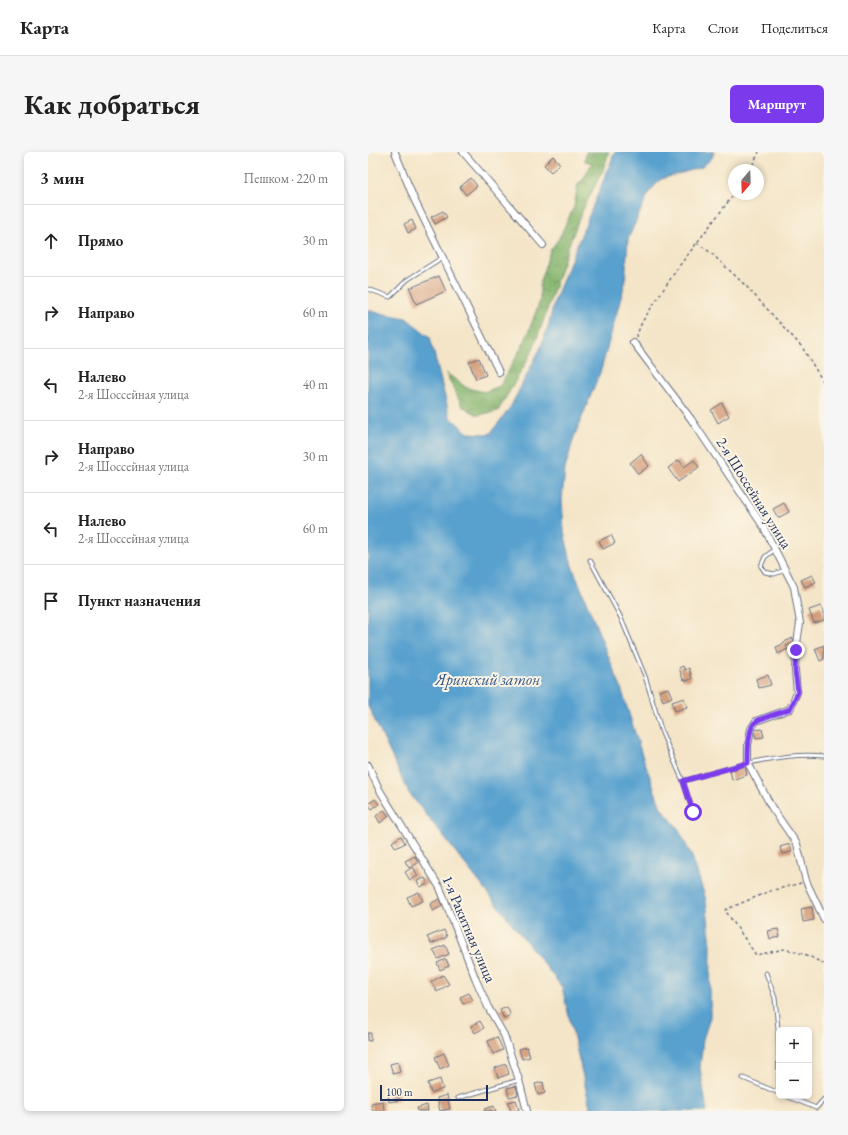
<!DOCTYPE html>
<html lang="ru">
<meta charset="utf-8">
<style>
:root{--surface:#fff;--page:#f6f6f6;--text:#222;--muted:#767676;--line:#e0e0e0;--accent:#7c3aed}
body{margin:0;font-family:"EB Garamond",serif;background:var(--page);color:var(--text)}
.controls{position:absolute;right:12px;bottom:12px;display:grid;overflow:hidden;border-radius:6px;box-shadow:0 2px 6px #0003}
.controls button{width:36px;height:36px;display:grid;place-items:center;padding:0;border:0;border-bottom:1px solid var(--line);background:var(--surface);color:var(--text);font:20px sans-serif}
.compass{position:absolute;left:360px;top:12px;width:36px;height:36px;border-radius:50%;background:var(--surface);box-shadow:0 2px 6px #0003;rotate:199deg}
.scale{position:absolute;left:12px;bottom:10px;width:108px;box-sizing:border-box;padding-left:4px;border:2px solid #1b2f5e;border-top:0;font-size:11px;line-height:14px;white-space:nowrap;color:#1b2f5e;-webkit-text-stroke:3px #fcf5e5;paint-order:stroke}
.stop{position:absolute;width:12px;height:12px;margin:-9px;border:3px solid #7c3aed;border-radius:50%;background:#fff}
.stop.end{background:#7c3aed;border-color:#fff;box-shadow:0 1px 4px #0008}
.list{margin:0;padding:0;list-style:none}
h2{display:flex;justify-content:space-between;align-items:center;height:52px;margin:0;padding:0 16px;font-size:17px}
h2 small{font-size:13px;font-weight:400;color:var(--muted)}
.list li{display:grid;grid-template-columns:26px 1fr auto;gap:12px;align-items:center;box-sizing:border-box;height:72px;padding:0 16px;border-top:1px solid var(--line)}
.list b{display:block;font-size:15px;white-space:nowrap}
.list p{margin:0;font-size:13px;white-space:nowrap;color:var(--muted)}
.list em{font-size:13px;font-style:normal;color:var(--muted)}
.icon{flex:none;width:22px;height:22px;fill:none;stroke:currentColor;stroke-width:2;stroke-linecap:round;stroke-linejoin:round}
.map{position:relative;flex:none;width:456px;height:959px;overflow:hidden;border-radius:6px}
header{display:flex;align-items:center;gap:24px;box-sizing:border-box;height:56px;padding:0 20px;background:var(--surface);border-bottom:1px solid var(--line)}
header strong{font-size:19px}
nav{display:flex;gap:22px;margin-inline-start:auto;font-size:14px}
.intro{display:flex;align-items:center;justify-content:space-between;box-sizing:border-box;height:96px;padding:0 24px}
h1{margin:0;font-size:28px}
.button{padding:10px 18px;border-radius:6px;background:var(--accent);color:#fff;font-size:14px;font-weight:700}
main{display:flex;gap:24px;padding:0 24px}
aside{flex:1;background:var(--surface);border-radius:6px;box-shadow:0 2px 6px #0003}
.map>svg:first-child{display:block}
.forest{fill:url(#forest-crowns);stroke:#507266}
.water{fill:#59a1cf;stroke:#3a6896}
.building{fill:#d49e7c}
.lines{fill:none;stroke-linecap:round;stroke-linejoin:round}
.service-casing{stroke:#676f83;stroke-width:5}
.minor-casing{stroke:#676f83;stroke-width:8}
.path{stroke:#676f83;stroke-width:1.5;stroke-dasharray:3 3;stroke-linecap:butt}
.service{stroke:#fff;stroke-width:3}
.minor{stroke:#fff;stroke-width:6}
.route{stroke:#7c3aed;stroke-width:5}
.labels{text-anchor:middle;stroke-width:4;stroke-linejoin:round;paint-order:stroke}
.street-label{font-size:15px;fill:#1b2f5e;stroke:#fcf5e5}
.water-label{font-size:16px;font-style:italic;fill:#315786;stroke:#fcf5e5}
</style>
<header>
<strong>Карта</strong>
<nav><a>Карта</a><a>Слои</a><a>Поделиться</a></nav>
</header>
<div class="intro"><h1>Как добраться</h1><a class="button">Маршрут</a></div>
<main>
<aside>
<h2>3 мин<small>Пешком · 220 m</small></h2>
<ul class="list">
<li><svg class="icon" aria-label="ahead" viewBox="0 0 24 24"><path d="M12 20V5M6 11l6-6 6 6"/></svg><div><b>Прямо</b></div><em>30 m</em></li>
<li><svg class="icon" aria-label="right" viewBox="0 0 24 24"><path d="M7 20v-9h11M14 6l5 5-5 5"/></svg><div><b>Направо</b></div><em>60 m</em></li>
<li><svg class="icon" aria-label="left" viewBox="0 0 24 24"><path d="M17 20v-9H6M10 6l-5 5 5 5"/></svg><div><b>Налево</b><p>2-я Шоссейная улица</p></div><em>40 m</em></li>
<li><svg class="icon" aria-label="right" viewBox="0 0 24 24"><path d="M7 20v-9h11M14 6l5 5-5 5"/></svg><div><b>Направо</b><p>2-я Шоссейная улица</p></div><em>30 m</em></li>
<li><svg class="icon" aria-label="left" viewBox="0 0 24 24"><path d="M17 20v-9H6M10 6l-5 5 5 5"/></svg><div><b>Налево</b><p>2-я Шоссейная улица</p></div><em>60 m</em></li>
<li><svg class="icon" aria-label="arrive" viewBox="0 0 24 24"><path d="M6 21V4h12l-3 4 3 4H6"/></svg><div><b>Пункт назначения</b></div></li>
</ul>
</aside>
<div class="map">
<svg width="456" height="959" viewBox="0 0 456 959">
<defs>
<pattern id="forest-crowns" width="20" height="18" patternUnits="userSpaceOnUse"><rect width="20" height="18" fill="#86b56e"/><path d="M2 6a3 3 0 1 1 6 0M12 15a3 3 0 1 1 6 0" fill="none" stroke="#6d945e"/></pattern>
</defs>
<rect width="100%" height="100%" fill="#fcf5e5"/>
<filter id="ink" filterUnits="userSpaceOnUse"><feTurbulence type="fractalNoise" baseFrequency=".025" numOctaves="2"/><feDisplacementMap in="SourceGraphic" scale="8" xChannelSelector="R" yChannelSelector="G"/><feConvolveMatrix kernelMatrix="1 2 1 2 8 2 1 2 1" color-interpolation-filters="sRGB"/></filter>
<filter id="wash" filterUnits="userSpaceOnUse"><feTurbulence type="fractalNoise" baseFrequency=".012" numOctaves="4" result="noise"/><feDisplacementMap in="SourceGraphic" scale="16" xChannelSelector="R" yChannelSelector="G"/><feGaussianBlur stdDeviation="0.9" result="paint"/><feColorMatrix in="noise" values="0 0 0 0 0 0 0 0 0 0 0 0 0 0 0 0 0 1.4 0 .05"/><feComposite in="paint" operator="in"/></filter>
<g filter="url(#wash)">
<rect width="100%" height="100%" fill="#f4e5c8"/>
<path class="forest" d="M218,0H241L235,18L215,57L200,95L175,170L163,202L130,259L110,263L94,254L78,221L99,236L116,240L132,234L157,189L172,149V129L182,99L191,86L206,55L210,32L215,28L224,11L217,9Z"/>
<path class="water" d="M247,0H346L344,6L334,15L293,27L281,40L260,87L257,131L233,218L206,285L197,317L194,347L196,380L204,414L253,536L273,600L293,656L310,676L325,707L338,748L343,794L342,866L335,887L332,916L339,959H223L194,835L41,641L0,554V157L6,160L38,166L62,185L82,265L100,281L122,282L143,254L172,197L181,171L187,147Z"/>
<g id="blocks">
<path class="building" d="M185,4L192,12L183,20L176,13Z
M103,26L109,34L98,43L92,35Z
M75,59L79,65L67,72L63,65Z
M44,68L48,77L40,81L36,72Z
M71,124L78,139L48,152L42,136Z
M111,206L118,223L108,227L101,210Z
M354,251L361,264L350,271L343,258Z
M273,302L281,314L270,322L262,311Z
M311,308L316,315L326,308L331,315L310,330L300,316Z
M416,351L421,360L410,366L405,357Z
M243,383L247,391L235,397L231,389Z
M444,423L448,430L437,435L433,428Z
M453,454L456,461V468L446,471L441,458Z
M425,486L426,491L418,494L420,497L410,502L408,495L413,493L416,490Z
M456,493V507L452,509L447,497Z
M315,514L317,518L321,516L324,527L318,529L317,527L315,528L311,516Z
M400,523L403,533L391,536L388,527Z
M300,536L304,545L295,549L291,539Z
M316,546L319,555L307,559L304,550Z
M394,577L396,585L388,586L386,578Z
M377,614L379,623L364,628L362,618Z
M7,647L11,652L4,657L0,652Z
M16,658L21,664L12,671L8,664Z
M33,684L37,691L28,696L24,690Z
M422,692L424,700L414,702L412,695Z
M47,704L50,711L41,716L37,709Z
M45,715L50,724L42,728L37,720Z
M57,726L60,732L52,735L49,729Z
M51,740L55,749L43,754L39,745Z
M71,747L74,754L65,759L62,752Z
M444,755L446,768L435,770L433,757Z
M410,777L412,785L402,787L400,779Z
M76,778L79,785L63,792L59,785Z
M77,793L81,802L70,807L65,798Z
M78,807L81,814L72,818L69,811Z
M75,823L81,832L69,840L63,830Z
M101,841L105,848L95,852L92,845Z
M139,855L143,864L136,867L132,858Z
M112,869L116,876L107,881L103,874Z
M0,881H3V889H0Z
M129,885L135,898L125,902L120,889Z
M159,895L162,905L154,907L151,897Z
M76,901L81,913L72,917L67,905Z
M30,910L32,920L25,922L22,912Z
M138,912L141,922L130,926L127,916Z
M72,927L75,937L63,941L60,931Z
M175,930L177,941L170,943L167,932Z
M148,934L150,943L141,945L139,936Z
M30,940L31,948L21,950L20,942Z
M79,943L82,957L72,959L69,946Z
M148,948L151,958L143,959L140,950Z
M15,949L16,959H4L3,951Z
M59,953L60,959H50L49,956Z
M126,954L128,959H117V957Z"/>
</g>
</g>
<g filter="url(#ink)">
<use href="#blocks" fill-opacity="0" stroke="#676f83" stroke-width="1"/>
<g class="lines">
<g class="service-casing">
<path id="service" d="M0,137L22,145L39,128L75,105
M407,397L397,405L393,414L397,420L406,422L417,418
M222,408L252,464L277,524L294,581L315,629L325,660
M315,629C358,617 412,599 456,604
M398,821L407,846L410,877L411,941
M375,926L411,941
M418,944L448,956L456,947
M90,946L151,928"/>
</g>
<g class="minor-casing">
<path id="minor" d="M27,0L46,47L131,220
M95,0L175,93
M265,190L323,267L395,374L426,435L432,471L428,498L427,519L429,540L422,557L388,569L383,577L380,593V611L404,656L429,692L438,729L456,767
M0,613L11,637L72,736L108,828L120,855L136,883L151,928L159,959"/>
</g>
<path class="path" d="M382,18L391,0
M329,91L342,100L378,134L434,195L456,231
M268,185L274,170L309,117L366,42
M433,731L402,739L357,758L388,803L417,797L439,803L456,812"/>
<use href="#service" class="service"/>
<use href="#minor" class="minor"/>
</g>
</g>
<g class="lines" filter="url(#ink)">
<path class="route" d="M325,660L315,629L380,611C380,601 379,575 389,569C397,564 412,561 422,557L430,540L427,519L428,498"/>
</g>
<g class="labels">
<g class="street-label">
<text transform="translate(386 341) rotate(58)" y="5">2-я Шоссейная улица</text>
<text transform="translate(101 777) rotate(67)" y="5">1-я Ракитная улица</text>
</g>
<g class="water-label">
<text x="120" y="533">Яринский затон</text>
</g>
</g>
</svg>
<div class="controls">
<button>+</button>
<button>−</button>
</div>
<svg class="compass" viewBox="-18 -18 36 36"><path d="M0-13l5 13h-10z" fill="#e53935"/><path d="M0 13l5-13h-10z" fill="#767676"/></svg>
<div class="scale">100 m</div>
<div class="stop" style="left:325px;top:660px"></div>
<div class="stop end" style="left:428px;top:498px"></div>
</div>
</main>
